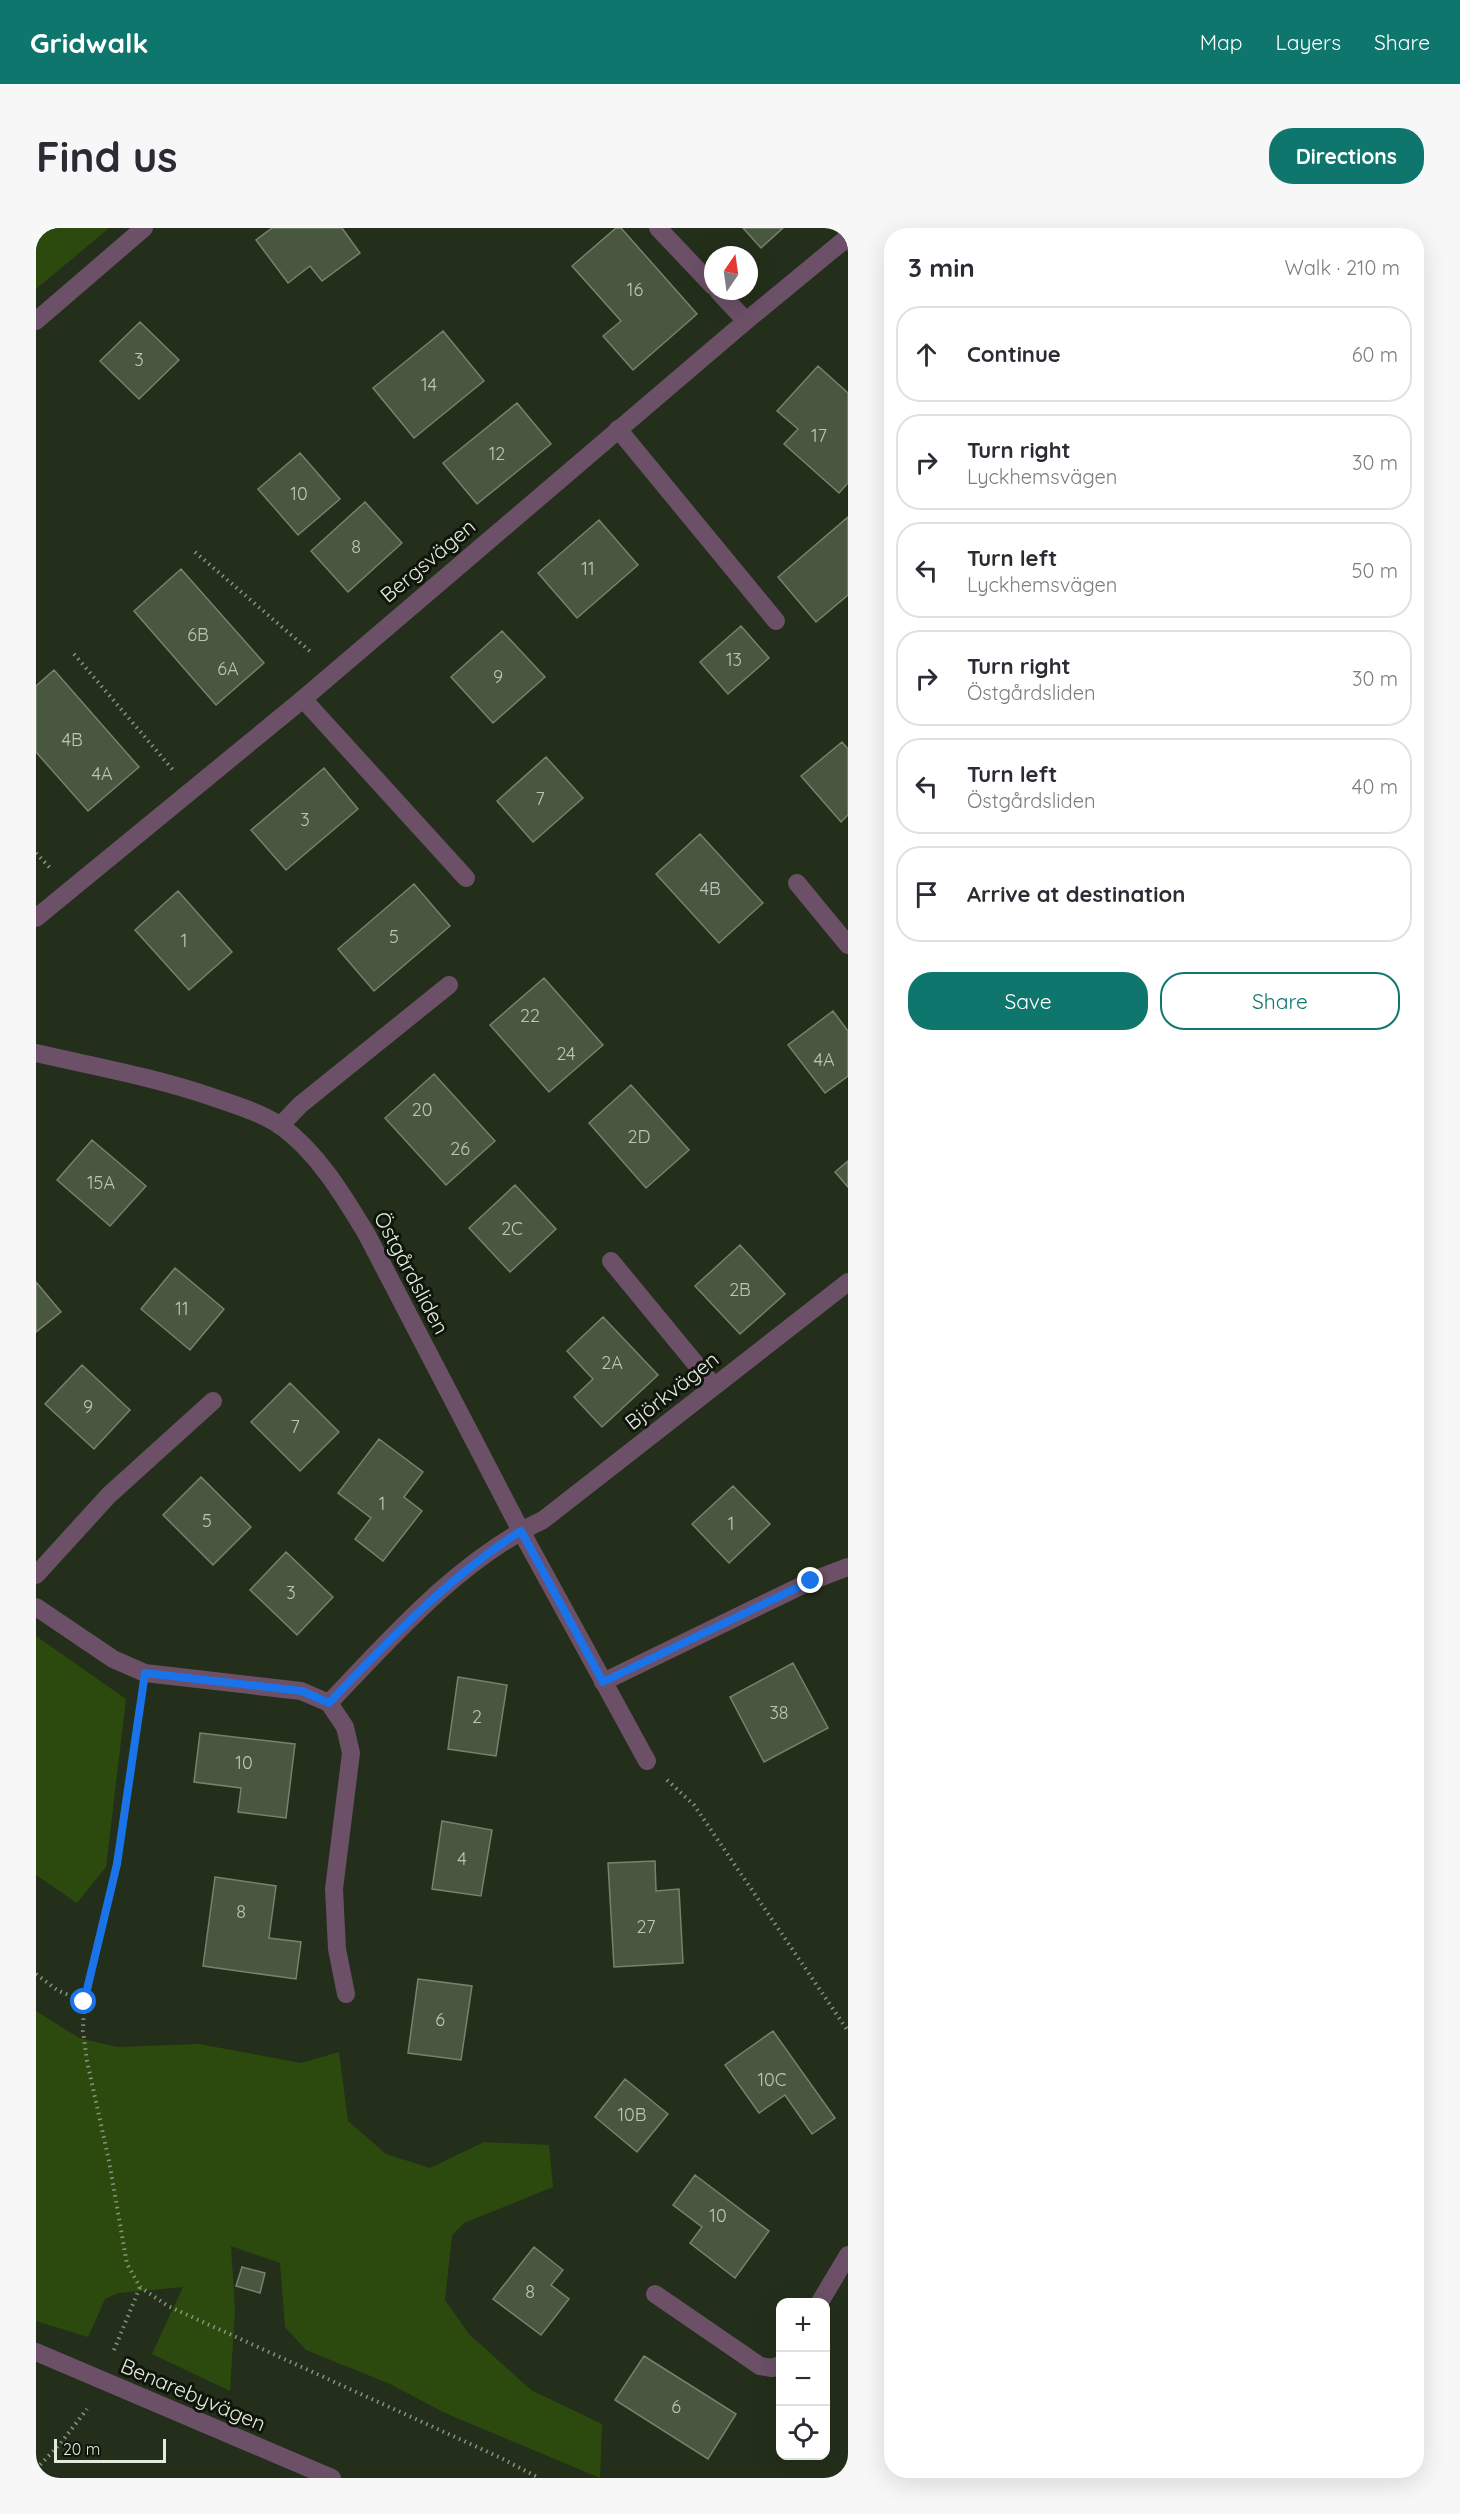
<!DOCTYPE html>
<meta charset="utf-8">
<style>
:root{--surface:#fff;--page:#f7f7f7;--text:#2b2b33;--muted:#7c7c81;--line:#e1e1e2;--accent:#0f766e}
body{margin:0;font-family:Quicksand,sans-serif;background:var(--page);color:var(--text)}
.controls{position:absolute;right:18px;bottom:18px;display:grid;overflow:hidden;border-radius:12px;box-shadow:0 6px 24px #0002}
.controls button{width:54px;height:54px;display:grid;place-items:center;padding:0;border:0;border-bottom:2px solid var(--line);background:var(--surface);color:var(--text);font:30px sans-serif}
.compass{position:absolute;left:668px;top:18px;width:54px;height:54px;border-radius:50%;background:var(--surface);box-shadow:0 6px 24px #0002;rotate:13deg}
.scale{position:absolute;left:18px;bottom:15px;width:112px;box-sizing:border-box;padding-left:6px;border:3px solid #e3ebdd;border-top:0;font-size:16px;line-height:21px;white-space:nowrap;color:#e3ebdd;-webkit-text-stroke:4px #10150c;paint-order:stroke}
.stop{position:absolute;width:18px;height:18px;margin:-14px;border:4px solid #1a73e8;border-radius:50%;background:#fff}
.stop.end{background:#1a73e8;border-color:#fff;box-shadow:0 2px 6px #0008}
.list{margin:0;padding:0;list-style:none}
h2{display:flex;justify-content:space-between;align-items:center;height:78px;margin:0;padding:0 24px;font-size:26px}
h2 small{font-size:20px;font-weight:400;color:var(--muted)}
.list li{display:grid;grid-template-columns:39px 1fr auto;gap:18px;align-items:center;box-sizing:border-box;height:96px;margin:0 12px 12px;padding:0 12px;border:2px solid var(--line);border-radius:24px}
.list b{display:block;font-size:22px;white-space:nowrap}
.list p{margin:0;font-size:20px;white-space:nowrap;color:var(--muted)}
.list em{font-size:20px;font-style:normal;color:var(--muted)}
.actions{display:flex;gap:12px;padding:18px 24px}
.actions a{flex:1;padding:14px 0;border:2px solid var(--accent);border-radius:24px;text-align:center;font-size:21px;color:var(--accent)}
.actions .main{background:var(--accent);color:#fff}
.icon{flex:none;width:33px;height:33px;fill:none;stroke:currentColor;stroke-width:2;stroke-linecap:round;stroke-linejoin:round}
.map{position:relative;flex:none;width:812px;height:2250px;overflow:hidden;border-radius:24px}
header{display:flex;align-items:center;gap:36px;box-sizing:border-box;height:84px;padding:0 30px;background:var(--accent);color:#fff}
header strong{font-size:28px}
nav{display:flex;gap:33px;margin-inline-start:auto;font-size:21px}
.intro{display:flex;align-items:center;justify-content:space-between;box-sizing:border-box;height:144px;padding:0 36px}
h1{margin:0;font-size:42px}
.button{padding:15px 27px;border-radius:24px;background:var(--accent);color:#fff;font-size:21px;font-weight:700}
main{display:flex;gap:36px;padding:0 36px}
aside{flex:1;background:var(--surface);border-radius:24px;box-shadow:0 6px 24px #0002}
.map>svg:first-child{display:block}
.green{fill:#2c4a0d}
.building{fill:#4a5740;stroke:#75836b;stroke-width:1.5}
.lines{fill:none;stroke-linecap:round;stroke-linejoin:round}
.path{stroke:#899382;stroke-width:4;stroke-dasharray:1.5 4.5;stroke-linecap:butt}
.service{stroke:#6b5067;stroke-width:18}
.minor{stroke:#6b5067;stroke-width:18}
.tertiary{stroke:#6b5067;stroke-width:18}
.route{stroke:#1a73e8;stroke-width:8}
.labels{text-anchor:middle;stroke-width:6;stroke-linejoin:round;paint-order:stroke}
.number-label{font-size:18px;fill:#bdc6b6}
.street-label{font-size:21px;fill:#e3ebdd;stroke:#10150c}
</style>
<header>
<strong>Gridwalk</strong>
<nav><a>Map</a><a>Layers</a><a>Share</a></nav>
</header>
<div class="intro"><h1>Find us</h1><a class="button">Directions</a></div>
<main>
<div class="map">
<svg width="812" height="2250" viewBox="0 0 812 2250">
<rect width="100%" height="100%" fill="#232f1a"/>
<path class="green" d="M0,0H73L0,61Z
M0,1408L90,1471L70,1639L41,1675L0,1647Z
M0,1783L43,1810L81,1819L163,1816L265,1835L303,1824L312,1893L350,1926L394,1940L448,1914L513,1917L517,1959L428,1995L416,2007L409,2072L433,2106L495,2162L566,2196L564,2250L409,2185L354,2156L270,2122L249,2099L244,2035L195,2018L199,2081L194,2163L116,2126L147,2059L82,2065L69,2071L52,2109L0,2093Z"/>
<path class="building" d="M236,0H306L324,25L286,53L274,38L252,55L220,12Z
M580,0H585L661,86L597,142L567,108L585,93L536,38Z
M707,0H747L725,20Z
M104,94L143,132L103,171L64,133Z
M407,103L448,153L378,210L337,160Z
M782,138L812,165V255L803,265L748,216L762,201L741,183Z
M481,175L515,216L441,276L407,235Z
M264,225L304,271L262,307L222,261Z
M329,274L366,315L312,364L275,323Z
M812,289V367L780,394L742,349Z
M563,292L602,337L541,390L502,345Z
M145,341L228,435L180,477L98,383Z
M705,398L733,430L692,466L664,434Z
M466,403L509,449L457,495L415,449Z
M18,442L103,539L52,583L0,524V458Z
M806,514L812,521V587L805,594L765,548Z
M510,529L547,570L497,614L461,573Z
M288,540L322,581L250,642L215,602Z
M664,606L727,675L683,715L620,646Z
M378,656L414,698L338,763L302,721Z
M142,663L196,724L153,762L99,702Z
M508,750L567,817L513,864L454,797Z
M797,783L812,803V848L789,865L752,817Z
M398,846L459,913L410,957L349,890Z
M595,857L653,922L610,960L553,895Z
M56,912L110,958L74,998L21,952Z
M812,933V959L799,944Z
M479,957L520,1001L474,1044L433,1000Z
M704,1017L749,1066L704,1106L659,1058Z
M139,1040L188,1081L154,1122L105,1081Z
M0,1054L25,1084L0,1104Z
M567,1089L622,1147L566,1199L538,1169L557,1151L531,1123Z
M46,1137L94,1182L58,1221L9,1176Z
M254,1155L303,1204L264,1243L215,1194Z
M343,1211L387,1244L368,1269L386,1283L347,1333L319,1311L335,1290L302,1265Z
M165,1249L215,1299L177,1337L127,1287Z
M697,1258L734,1296L693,1335L656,1296Z
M250,1324L297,1369L261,1407L214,1362Z
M757,1435L792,1500L728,1534L694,1469Z
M422,1449L471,1457L460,1528L412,1521Z
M164,1505L259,1516L250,1590L202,1584L205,1560L158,1554Z
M406,1593L456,1602L445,1668L396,1661Z
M619,1633L620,1663L643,1661L647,1735L578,1739L572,1635Z
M179,1649L240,1658L233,1710L265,1714L260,1751L167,1738Z
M382,1751L436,1758L425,1832L372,1825Z
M737,1803L799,1890L776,1906L749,1867L723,1885L689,1837Z
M589,1851L632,1886L601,1924L559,1889Z
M659,1947L733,2003L699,2050L654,2015L666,1999L637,1977Z
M498,2019L527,2042L515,2057L533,2071L505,2107L457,2071Z
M206,2039L229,2045L224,2065L200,2058Z
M608,2128L700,2186L672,2231L579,2172Z"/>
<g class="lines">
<path class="path" d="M159,324L276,425
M38,426L137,542
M0,625L16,642
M105,1472L81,1636L56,1735L48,1774L47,1803L51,1833L73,1933L91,2036L104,2059L132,2078L465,2230L503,2250
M631,1552L658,1577L812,1803
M0,1746L21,1762L48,1774
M78,2122L104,2059
M0,2241L24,2216L51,2181"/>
<path class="service" d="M622,0L677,58
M682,63L710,93
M582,201L740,393
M267,471L430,650
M761,655L812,717
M244,898L264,877L413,757
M575,1033L678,1158
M0,1347L73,1267L177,1173
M567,1454L775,1353L812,1339
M293,1475L309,1499L315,1525L298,1661L301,1721L310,1766
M619,2066L724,2138L736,2140L744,2137
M784,2074L812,2027"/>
<path class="minor" d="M0,93L108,0
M0,690L267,471L710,93L812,9
M0,825C61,839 123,850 182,871C203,878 227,886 245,898C282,925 307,967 330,1005L485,1303L611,1533
M0,1379L77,1431L109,1445L265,1463L293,1475C355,1410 424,1331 507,1292L812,1054"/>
<path class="tertiary" d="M0,2124L296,2250"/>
</g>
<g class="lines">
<path class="route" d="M48,1774L81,1636L109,1445L266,1463L293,1475C352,1413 412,1349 485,1303L567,1454L775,1353"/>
</g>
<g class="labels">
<g class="number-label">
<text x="599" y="68">16</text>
<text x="103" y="138">3</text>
<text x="393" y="163">14</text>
<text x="783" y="214">17</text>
<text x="461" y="232">12</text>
<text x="263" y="272">10</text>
<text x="320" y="325">8</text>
<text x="552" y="347">11</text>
<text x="162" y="413">6B</text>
<text x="698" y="438">13</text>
<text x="192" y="447">6A</text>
<text x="462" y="455">9</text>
<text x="36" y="518">4B</text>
<text x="66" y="552">4A</text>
<text x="504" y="577">7</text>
<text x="269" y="598">3</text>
<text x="674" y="667">4B</text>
<text x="358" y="715">5</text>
<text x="148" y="719">1</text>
<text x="494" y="794">22</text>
<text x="530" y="832">24</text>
<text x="788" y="838">4A</text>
<text x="386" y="888">20</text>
<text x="603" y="915">2D</text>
<text x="424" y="927">26</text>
<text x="65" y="961">15A</text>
<text x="476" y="1007">2C</text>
<text x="704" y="1068">2B</text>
<text x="146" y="1087">11</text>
<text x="576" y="1141">2A</text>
<text x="52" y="1185">9</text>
<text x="259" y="1205">7</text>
<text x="346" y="1282">1</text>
<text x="171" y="1299">5</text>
<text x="695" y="1302">1</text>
<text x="255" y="1371">3</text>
<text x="743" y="1491">38</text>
<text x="441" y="1495">2</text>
<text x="208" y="1541">10</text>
<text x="426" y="1637">4</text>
<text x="205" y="1690">8</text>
<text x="610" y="1705">27</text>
<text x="404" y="1798">6</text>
<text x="736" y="1858">10C</text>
<text x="596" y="1893">10B</text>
<text x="682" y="1994">10</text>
<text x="494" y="2070">8</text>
<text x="640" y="2185">6</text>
</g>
<g class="street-label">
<text transform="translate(392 333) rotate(-40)" y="7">Bergsvägen</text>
<text transform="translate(375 1045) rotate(62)" y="7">Östgårdsliden</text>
<text transform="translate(636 1163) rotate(-38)" y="7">Björkvägen</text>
<text transform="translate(157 2167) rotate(23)" y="7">Benarebyvägen</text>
</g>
</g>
</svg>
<div class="controls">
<button>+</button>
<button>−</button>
<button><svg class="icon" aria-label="locate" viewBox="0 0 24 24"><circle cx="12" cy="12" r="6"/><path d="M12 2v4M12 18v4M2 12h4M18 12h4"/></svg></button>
</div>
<svg class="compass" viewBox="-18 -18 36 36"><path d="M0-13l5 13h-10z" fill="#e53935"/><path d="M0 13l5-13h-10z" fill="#7c7c81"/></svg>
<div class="scale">20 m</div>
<div class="stop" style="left:48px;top:1774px"></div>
<div class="stop end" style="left:775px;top:1353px"></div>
</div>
<aside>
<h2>3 min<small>Walk · 210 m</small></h2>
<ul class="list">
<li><svg class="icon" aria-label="ahead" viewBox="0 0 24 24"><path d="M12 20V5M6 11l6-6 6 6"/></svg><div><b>Continue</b></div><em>60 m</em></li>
<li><svg class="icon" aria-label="right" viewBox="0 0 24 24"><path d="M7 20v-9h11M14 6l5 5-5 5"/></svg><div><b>Turn right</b><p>Lyckhemsvägen</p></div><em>30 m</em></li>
<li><svg class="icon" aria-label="left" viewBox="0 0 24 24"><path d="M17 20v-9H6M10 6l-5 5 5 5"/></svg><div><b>Turn left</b><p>Lyckhemsvägen</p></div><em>50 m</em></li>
<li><svg class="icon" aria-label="right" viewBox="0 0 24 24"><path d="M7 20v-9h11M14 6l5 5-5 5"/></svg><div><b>Turn right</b><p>Östgårdsliden</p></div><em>30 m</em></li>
<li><svg class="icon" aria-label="left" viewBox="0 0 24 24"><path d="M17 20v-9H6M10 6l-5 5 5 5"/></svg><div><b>Turn left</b><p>Östgårdsliden</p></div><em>40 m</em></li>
<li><svg class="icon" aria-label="arrive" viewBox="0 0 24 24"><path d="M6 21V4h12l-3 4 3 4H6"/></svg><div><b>Arrive at destination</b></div></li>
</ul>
<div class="actions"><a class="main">Save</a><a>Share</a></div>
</aside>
</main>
